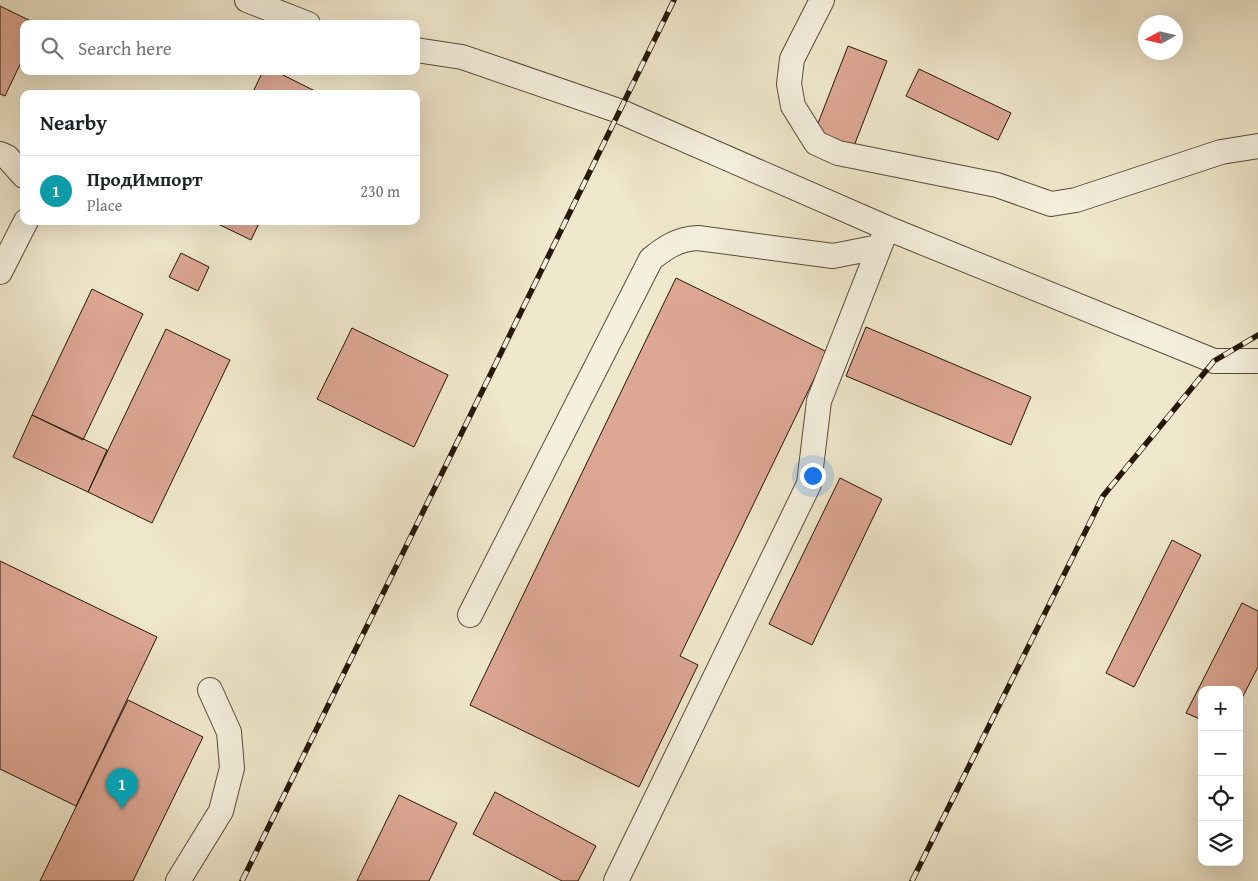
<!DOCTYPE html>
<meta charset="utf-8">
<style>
:root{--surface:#fff;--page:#f2f2f2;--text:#202124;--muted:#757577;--line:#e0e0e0;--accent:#8f2418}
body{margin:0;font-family:"Gentium Book Plus",serif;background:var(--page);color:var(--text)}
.controls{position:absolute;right:15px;bottom:15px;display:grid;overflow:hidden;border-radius:10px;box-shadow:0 5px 20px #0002}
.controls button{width:45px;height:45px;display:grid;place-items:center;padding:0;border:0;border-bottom:1px solid var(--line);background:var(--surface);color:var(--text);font:25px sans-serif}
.compass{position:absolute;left:1138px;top:15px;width:45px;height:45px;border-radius:50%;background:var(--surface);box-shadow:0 5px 20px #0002;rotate:262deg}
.you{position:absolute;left:812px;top:475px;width:18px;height:18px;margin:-12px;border:4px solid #fff;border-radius:50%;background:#1a73e8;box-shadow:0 0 0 8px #1a73e833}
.badge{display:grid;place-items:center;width:32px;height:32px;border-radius:50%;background:var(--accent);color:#fff;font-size:16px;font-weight:700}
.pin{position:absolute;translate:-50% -41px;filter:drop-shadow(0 1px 2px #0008)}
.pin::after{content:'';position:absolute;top:26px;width:18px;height:15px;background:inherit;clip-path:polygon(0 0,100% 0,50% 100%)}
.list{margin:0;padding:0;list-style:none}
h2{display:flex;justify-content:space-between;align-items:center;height:65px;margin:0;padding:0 20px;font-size:21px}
h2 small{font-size:16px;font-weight:400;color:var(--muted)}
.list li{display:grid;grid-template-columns:32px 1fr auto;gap:15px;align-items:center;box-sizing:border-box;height:70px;padding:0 20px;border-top:1px solid var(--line)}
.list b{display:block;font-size:19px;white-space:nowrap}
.list p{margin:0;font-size:16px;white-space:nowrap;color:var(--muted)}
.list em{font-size:16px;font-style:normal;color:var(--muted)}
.icon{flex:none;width:28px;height:28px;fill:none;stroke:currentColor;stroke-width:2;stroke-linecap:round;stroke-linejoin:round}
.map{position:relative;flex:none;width:1258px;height:881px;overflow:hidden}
.search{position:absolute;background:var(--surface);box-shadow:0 5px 20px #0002;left:20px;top:20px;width:400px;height:55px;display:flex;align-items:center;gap:12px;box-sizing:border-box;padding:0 18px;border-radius:10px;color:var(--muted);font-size:19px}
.panel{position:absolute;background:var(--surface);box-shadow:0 5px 20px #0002;left:20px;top:90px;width:400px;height:135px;border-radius:10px}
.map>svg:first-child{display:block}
.building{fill:#dda794;stroke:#261708}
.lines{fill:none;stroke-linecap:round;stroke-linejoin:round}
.minor-casing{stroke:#584b39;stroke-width:26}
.minor{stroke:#f5f0de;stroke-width:24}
.rail-casing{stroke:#261708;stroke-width:5.5}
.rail{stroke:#f5f0de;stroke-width:4;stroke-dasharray:11;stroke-linecap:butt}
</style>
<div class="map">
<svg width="1258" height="881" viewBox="0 0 1258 881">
<rect width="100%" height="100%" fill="#f0e8cc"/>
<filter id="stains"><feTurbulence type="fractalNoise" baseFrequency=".004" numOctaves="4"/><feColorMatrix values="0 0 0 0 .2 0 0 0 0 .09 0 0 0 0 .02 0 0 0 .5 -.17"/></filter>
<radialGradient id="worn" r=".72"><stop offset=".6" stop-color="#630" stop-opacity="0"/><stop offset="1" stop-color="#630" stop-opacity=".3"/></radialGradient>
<path class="building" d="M0,6L37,24H24V56L5,96L0,94Z
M848,46L887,61L854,146L815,131Z
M919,69L1011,113L998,140L906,96Z
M263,71H275L321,94H252Z
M212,221H260L251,240Z
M181,253L209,267L198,291L169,277Z
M676,278L827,352L680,656L698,665L639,787L470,705Z
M92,289L143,314L83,440L32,415Z
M866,327L1031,397L1011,445L846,376Z
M352,328L448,375L414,447L317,399Z
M166,329L230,360L152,523L88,492Z
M32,415L107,450L88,492L13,457Z
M840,478L882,499L812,645L769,624Z
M1172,540L1201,555L1134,687L1106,673Z
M0,561L157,637L76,806L0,769Z
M1242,603L1258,611V667L1239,704V690H1202V720L1186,713Z
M128,700L203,737L133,881H40Z
M495,792L596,846L578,881H562L473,834Z
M399,795L457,823L429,881H357Z"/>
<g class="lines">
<g class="minor-casing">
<path id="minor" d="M247,0L308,24
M822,0L792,59L789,84L793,106L816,143L838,153L997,185L1051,204L1076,200L1221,152L1258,146
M416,50L462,57L619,111L887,228L1214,361H1258
M0,154L7,157L24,176
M0,272L26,221
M470,615L651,259C666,247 678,239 698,238L833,256L879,247
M178,881L221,811L232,768L229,732L210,690
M616,881L809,484L819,401L887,228"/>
</g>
<use href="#minor" class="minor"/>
<g class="rail-casing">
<path id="rail" d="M242,881L674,0
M912,881L1103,496L1214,361L1258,335"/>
</g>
<use href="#rail" class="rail"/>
</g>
<rect width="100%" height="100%" filter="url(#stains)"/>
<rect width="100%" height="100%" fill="url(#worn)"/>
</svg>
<div class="controls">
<button>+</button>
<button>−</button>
<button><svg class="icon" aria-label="locate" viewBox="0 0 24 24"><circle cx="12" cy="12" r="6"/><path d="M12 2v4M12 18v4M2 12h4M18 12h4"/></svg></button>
<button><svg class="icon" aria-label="layers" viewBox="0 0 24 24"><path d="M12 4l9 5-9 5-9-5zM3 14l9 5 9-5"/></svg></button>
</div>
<svg class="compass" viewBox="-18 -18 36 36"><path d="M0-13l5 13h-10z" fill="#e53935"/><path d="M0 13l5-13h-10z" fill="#757577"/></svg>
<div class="you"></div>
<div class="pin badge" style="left:122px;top:809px;background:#0f9aa8">1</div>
<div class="search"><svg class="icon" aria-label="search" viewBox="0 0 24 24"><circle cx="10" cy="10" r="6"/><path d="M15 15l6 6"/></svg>Search here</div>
<section class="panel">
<h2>Nearby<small></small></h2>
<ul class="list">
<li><span class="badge" style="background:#0f9aa8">1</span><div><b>ПродИмпорт</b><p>Place</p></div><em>230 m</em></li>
</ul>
</section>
</div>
